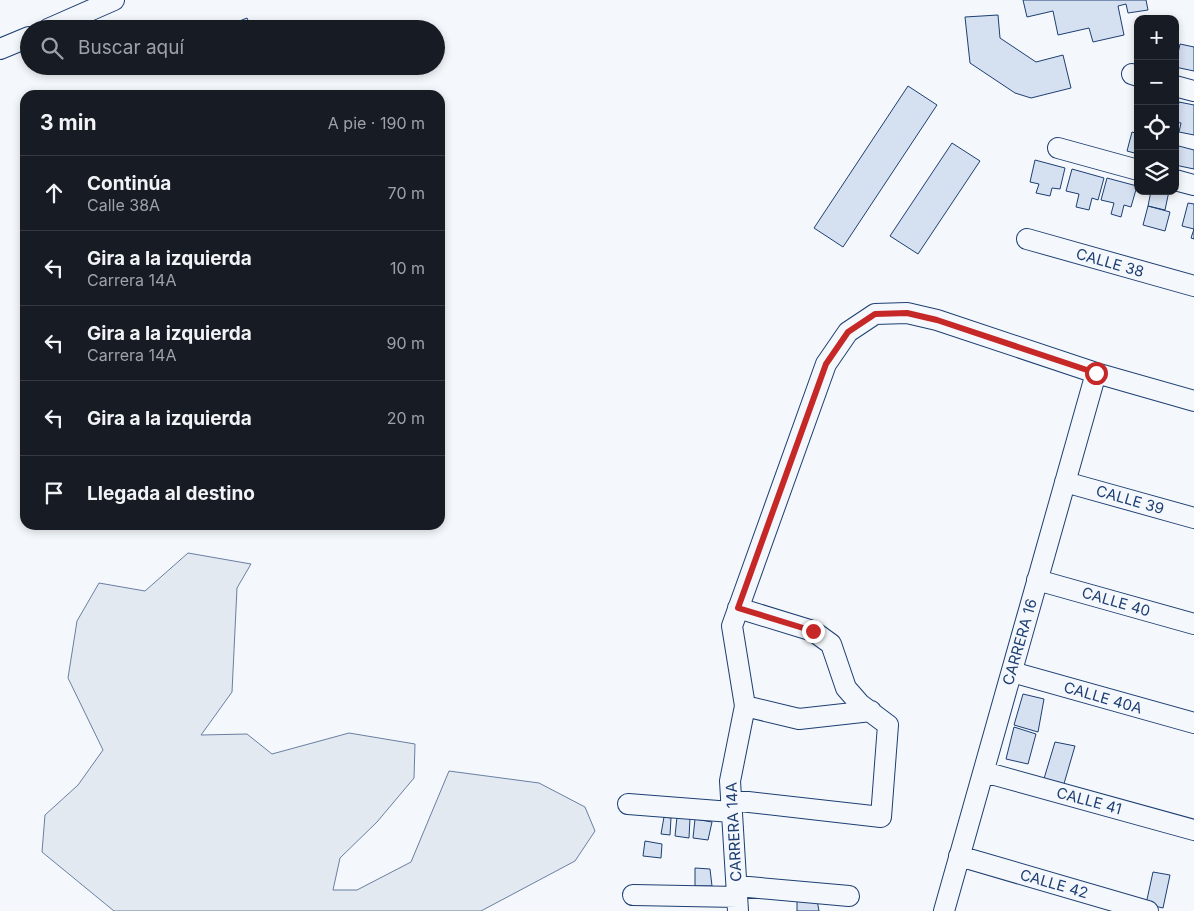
<!DOCTYPE html>
<html lang="es">
<meta charset="utf-8">
<style>
:root{--surface:#171b24;--page:#20242c;--text:#f1f3f6;--muted:#9ea1a6;--line:#363941}
body{margin:0;font-family:Inter,sans-serif;background:var(--page);color:var(--text)}
.controls{position:absolute;right:15px;top:15px;display:grid;overflow:hidden;border-radius:10px;box-shadow:0 2px 8px #0003}
.controls button{width:45px;height:45px;display:grid;place-items:center;padding:0;border:0;border-bottom:1px solid var(--line);background:var(--surface);color:var(--text);font:25px sans-serif}
.stop{position:absolute;width:15px;height:15px;margin:-11px;border:4px solid #c62828;border-radius:50%;background:#fff}
.stop.end{background:#c62828;border-color:#fff;box-shadow:0 1px 5px #0008}
.list{margin:0;padding:0;list-style:none}
h2{display:flex;justify-content:space-between;align-items:center;height:65px;margin:0;padding:0 20px;font-size:21px}
h2 small{font-size:16px;font-weight:400;color:var(--muted)}
.list li{display:grid;grid-template-columns:32px 1fr auto;gap:15px;align-items:center;box-sizing:border-box;height:75px;padding:0 20px;border-top:1px solid var(--line)}
.list b{display:block;font-size:19px;white-space:nowrap}
.list p{margin:0;font-size:16px;white-space:nowrap;color:var(--muted)}
.list em{font-size:16px;font-style:normal;color:var(--muted)}
.icon{flex:none;width:28px;height:28px;fill:none;stroke:currentColor;stroke-width:2;stroke-linecap:round;stroke-linejoin:round}
.map{position:relative;flex:none;width:1194px;height:911px;overflow:hidden}
.search{position:absolute;background:var(--surface);box-shadow:0 2px 8px #0003;left:20px;top:20px;width:425px;height:55px;display:flex;align-items:center;gap:12px;box-sizing:border-box;padding:0 18px;border-radius:28px;color:var(--muted);font-size:19px}
.panel{position:absolute;background:var(--surface);box-shadow:0 2px 8px #0003;left:20px;top:90px;width:425px;height:440px;border-radius:15px}
.map>svg:first-child{display:block}
.green{fill:#e3e9f0;stroke:#687fa3}
.building{fill:#d5e0f0;stroke:#1d3f73}
.lines{fill:none;stroke-linecap:round;stroke-linejoin:round}
.street-casing{stroke:#1d3f73;stroke-width:22}
.street{stroke:#f4f7fb;stroke-width:20}
.route{stroke:#c62828;stroke-width:6}
.labels{text-anchor:middle;stroke-width:4;stroke-linejoin:round;paint-order:stroke}
.street-label{font-size:15px;fill:#1d3f73;stroke:#f4f7fb}
</style>
<div class="map">
<svg width="1194" height="911" viewBox="0 0 1194 911">
<rect width="100%" height="100%" fill="#f4f7fb"/>
<path class="green" d="M188,553L251,564L237,588L232,692L201,735L247,734L272,754L349,733L415,744L414,778L377,822L340,858L333,890H357L411,862L449,771L539,783L585,807L595,831L575,861L481,911H114L42,852L45,815L78,785L103,750L68,678L77,621L99,583L145,591Z"/>
<path class="building" d="M1023,0H1146L1148,10L1128,13L1126,4L1118,6L1124,35L1093,42L1089,28L1058,35L1053,11L1027,17Z
M998,15L1000,38L1036,62L1063,55L1071,88L1031,98L1015,93L970,63L965,17Z
M247,18L252,29H240L237,22Z
M1180,44L1194,47V71L1175,67Z
M908,86L937,105L843,247L814,228Z
M1179,102L1194,105V135L1179,132L1181,123L1175,122V120Z
M1132,132L1138,134V154L1127,151Z
M952,143L980,161L918,254L890,236Z
M1175,145L1194,150V169L1175,165Z
M1035,160L1065,168L1060,189L1052,188L1050,196L1036,193L1039,184L1030,182Z
M1072,169L1104,178L1098,200L1092,198L1089,210L1076,207L1079,194L1066,191Z
M1107,178L1137,186L1131,207L1124,205L1121,217L1111,214L1114,203L1101,200Z
M1151,191H1169L1165,210L1148,206Z
M1188,203L1194,204V239L1191,238L1194,229L1182,226Z
M1148,206L1170,212L1165,231L1143,225Z
M1023,694L1044,699L1038,732L1014,725Z
M1014,727L1036,734L1028,764L1006,759Z
M1055,742L1075,746L1063,787L1043,782Z
M664,817L671,818L670,835L661,834Z
M677,817L690,818L689,838L675,836Z
M695,819L712,822L708,840L693,838Z
M645,841L662,844L661,858L643,856Z
M695,868L710,869L712,886H695Z
M1153,872L1170,875L1163,908L1146,904Z
M797,899L817,900L819,911H797Z"/>
<g class="lines">
<g class="street-casing">
<path id="street" d="M48,29L114,0
M0,49L29,37
M1132,74L1138,76
M1175,86L1194,91
M1058,148L1138,170
M1175,180L1194,185
M1027,239L1194,286
M1065,482L1194,518
M1037,580L1194,624
M1012,672L1194,723
M745,706L799,719L871,711
M984,772L1194,830
M731,800L881,817L888,725L860,704L846,688L831,644L813,631L738,608
M628,804L731,812
M959,856L1148,911
M737,886L849,896
M633,895L737,897
M738,911L730,781L745,706L732,626L826,364L848,332L875,314L907,313L937,320L1096,373L1194,401
M944,911L1096,373"/>
</g>
<use href="#street" class="street"/>
</g>
<g class="lines">
<path class="route" d="M813,631L738,608L826,364L848,332L875,314L907,313L937,320L1096,373"/>
</g>
<g class="labels">
<g class="street-label">
<text transform="translate(1110 263) rotate(16)" y="5">CALLE 38</text>
<text transform="translate(1130 500) rotate(16)" y="5">CALLE 39</text>
<text transform="translate(1116 602) rotate(16)" y="5">CALLE 40</text>
<text transform="translate(1020 642) rotate(-74)" y="5">CARRERA 16</text>
<text transform="translate(1103 698) rotate(16)" y="5">CALLE 40A</text>
<text transform="translate(1089 801) rotate(15)" y="5">CALLE 41</text>
<text transform="translate(734 832) rotate(-93)" y="5">CARRERA 14A</text>
<text transform="translate(1054 884) rotate(16)" y="5">CALLE 42</text>
</g>
</g>
</svg>
<div class="controls">
<button>+</button>
<button>−</button>
<button><svg class="icon" aria-label="locate" viewBox="0 0 24 24"><circle cx="12" cy="12" r="6"/><path d="M12 2v4M12 18v4M2 12h4M18 12h4"/></svg></button>
<button><svg class="icon" aria-label="layers" viewBox="0 0 24 24"><path d="M12 4l9 5-9 5-9-5zM3 14l9 5 9-5"/></svg></button>
</div>
<div class="stop" style="left:1096px;top:373px"></div>
<div class="stop end" style="left:813px;top:631px"></div>
<div class="search"><svg class="icon" aria-label="search" viewBox="0 0 24 24"><circle cx="10" cy="10" r="6"/><path d="M15 15l6 6"/></svg>Buscar aquí</div>
<section class="panel">
<h2>3 min<small>A pie · 190 m</small></h2>
<ul class="list">
<li><svg class="icon" aria-label="ahead" viewBox="0 0 24 24"><path d="M12 20V5M6 11l6-6 6 6"/></svg><div><b>Continúa</b><p>Calle 38A</p></div><em>70 m</em></li>
<li><svg class="icon" aria-label="left" viewBox="0 0 24 24"><path d="M17 20v-9H6M10 6l-5 5 5 5"/></svg><div><b>Gira a la izquierda</b><p>Carrera 14A</p></div><em>10 m</em></li>
<li><svg class="icon" aria-label="left" viewBox="0 0 24 24"><path d="M17 20v-9H6M10 6l-5 5 5 5"/></svg><div><b>Gira a la izquierda</b><p>Carrera 14A</p></div><em>90 m</em></li>
<li><svg class="icon" aria-label="left" viewBox="0 0 24 24"><path d="M17 20v-9H6M10 6l-5 5 5 5"/></svg><div><b>Gira a la izquierda</b></div><em>20 m</em></li>
<li><svg class="icon" aria-label="arrive" viewBox="0 0 24 24"><path d="M6 21V4h12l-3 4 3 4H6"/></svg><div><b>Llegada al destino</b></div></li>
</ul>
</section>
</div>
